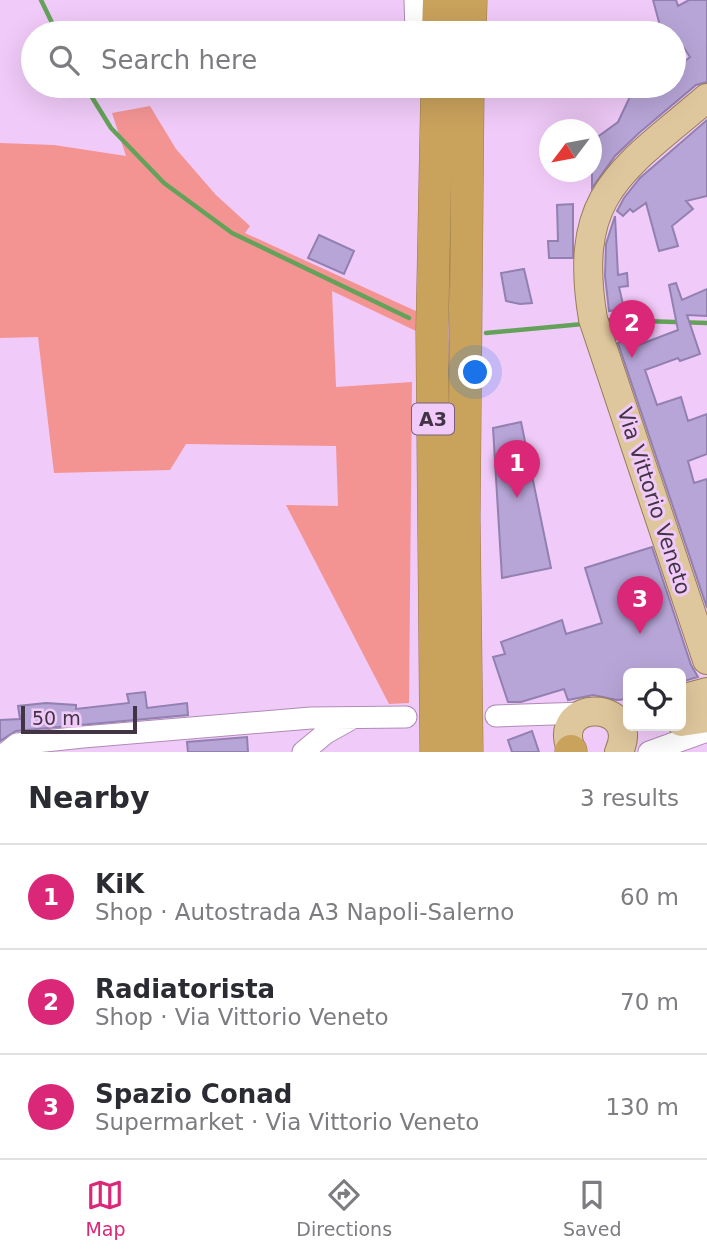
<!DOCTYPE html>
<meta charset="utf-8">
<style>
:root{--surface:#fff;--page:#f7f7f7;--text:#2b2b33;--muted:#7c7c81;--line:#e1e1e2;--accent:#db2777}
body{margin:0;font-family:"DejaVu Sans",sans-serif;background:var(--page);color:var(--text)}
.controls{position:absolute;right:21px;bottom:21px;display:grid;overflow:hidden;border-radius:10px;box-shadow:0 7px 28px #0002}
.controls button{width:63px;height:63px;display:grid;place-items:center;padding:0;border:0;border-bottom:2px solid var(--line);background:var(--surface);color:var(--text);font:35px sans-serif}
.compass{position:absolute;left:539px;top:119px;width:63px;height:63px;border-radius:50%;background:var(--surface);box-shadow:0 7px 28px #0002;rotate:238deg}
.scale{position:absolute;left:21px;bottom:18px;width:116px;box-sizing:border-box;padding-left:7px;border:4px solid #423345;border-top:0;font-size:19px;line-height:24px;white-space:nowrap;color:#423345;-webkit-text-stroke:5px #f0caf8;paint-order:stroke}
.you{position:absolute;left:476px;top:373px;width:24px;height:24px;margin:-18px;border:5px solid #fff;border-radius:50%;background:#1a73e8;box-shadow:0 0 0 10px #1a73e833}
.badge{display:grid;place-items:center;width:46px;height:46px;border-radius:50%;background:var(--accent);color:#fff;font-size:23px;font-weight:700}
.pin{position:absolute;translate:-50% -58px;filter:drop-shadow(0 2px 4px #0008)}
.pin::after{content:'';position:absolute;top:37px;width:24px;height:21px;background:inherit;clip-path:polygon(0 0,100% 0,50% 100%)}
.list{margin:0;padding:0;list-style:none}
h2{display:flex;justify-content:space-between;align-items:center;height:91px;margin:0;padding:0 28px;font-size:30px}
h2 small{font-size:23px;font-weight:400;color:var(--muted)}
.list li{display:grid;grid-template-columns:46px 1fr auto;gap:21px;align-items:center;box-sizing:border-box;height:105px;padding:0 28px;border-top:2px solid var(--line)}
.list b{display:block;font-size:26px;white-space:nowrap}
.list p{margin:0;font-size:23px;white-space:nowrap;color:var(--muted)}
.list em{font-size:23px;font-style:normal;color:var(--muted)}
.icon{flex:none;width:38px;height:38px;fill:none;stroke:currentColor;stroke-width:2;stroke-linecap:round;stroke-linejoin:round}
.map{position:relative;flex:none;width:707px;height:752px;overflow:hidden}
.search{position:absolute;background:var(--surface);box-shadow:0 7px 28px #0002;left:21px;right:21px;top:21px;height:77px;display:flex;align-items:center;gap:18px;box-sizing:border-box;padding:0 24px;border-radius:38px;color:var(--muted);font-size:26px}
.sheet{height:406px;background:var(--surface)}
nav{display:flex;justify-content:space-around;align-items:center;box-sizing:border-box;height:98px;border-top:2px solid var(--line);background:var(--surface);font-size:19px;color:var(--muted)}
nav a{display:grid;justify-items:center;gap:4px}
nav .on{color:var(--accent)}
.map>svg:first-child{display:block}
.green{fill:#f39493}
.lines{fill:none;stroke-linecap:round;stroke-linejoin:round}
.stream{stroke:#64a25a;stroke-width:4.5}
.building{fill:#b7a5d7;stroke:#9280b1;stroke-width:2}
.minor-casing{stroke:#af8bb5;stroke-width:23}
.major-casing{stroke:#9a7b54;stroke-width:30}
.highway-casing{stroke:#9a7b54;stroke-width:33}
.minor{stroke:#fff;stroke-width:21}
.major{stroke:#dfc79d;stroke-width:28}
.highway{stroke:#c9a25c;stroke-width:32}
.labels{text-anchor:middle;stroke-width:6;stroke-linejoin:round;paint-order:stroke}
.shield{fill:#f0caf8;stroke:#76607b;stroke-width:2}
.shield-label{font-size:19px;font-weight:bold;fill:#423345}
.street-label{font-size:21px;fill:#423345;stroke:#f0caf8}
</style>
<div class="map">
<svg width="707" height="752" viewBox="0 0 707 752">
<rect width="100%" height="100%" fill="#f0caf8"/>
<path class="green" d="M150,106L176,149L216,195L250,226L245,233L418,312L416,331L332,291L336,387L412,382L409,703L389,704L286,505L338,506L336,446L186,444L170,470L54,473L38,337L0,338V143L54,145L126,156L112,113Z"/>
<g class="lines">
<path class="stream" d="M41,0L57,33
M85,86L111,128L164,183L232,233L409,318
M610,320L707,323
M486,333L583,324"/>
</g>
<path class="building" d="M653,0H676L678,6L689,0H707V82L696,85L639,133L615,156L592,188V141L618,122L635,86H674V70L690,57L674,33H662Z
M707,120V196L686,201L693,209L672,226L678,246L659,251L646,203L633,212L630,209L623,216L617,211L624,198L640,178Z
M573,204V258H549L548,241H558L557,205Z
M615,216L618,275L627,273L628,286L619,287L624,309L609,311L605,276L606,244Z
M319,235L354,251L344,274L308,258Z
M524,269L532,303L520,304L506,301L501,273Z
M676,283L682,300L707,289V316L687,315L700,354L680,361L678,358L645,370L657,405L681,397L688,421L707,414V454L688,461L694,483L707,479V608L618,343L633,337L636,346L678,330L669,285Z
M521,422L551,568L502,578L493,428Z
M652,547L691,665L698,677L681,682V673H628V699L617,700L593,695L568,700L564,689L521,702H508L493,657L505,654L501,642L562,620L566,634L602,623L585,568Z
M145,692L147,708L187,703L188,715L16,731L0,741V720L20,719L18,706L46,703L76,705V709L129,703L127,694Z
M532,731L539,752H512L508,740Z
M247,737L248,752H188L187,742Z"/>
<g class="lines">
<g class="minor-casing">
<path id="minor" d="M415,0L416,33
M496,716L584,713
M7,752L17,744L83,737L311,718L406,717
M303,752L326,733L353,718
M649,752L707,731"/>
</g>
<g class="major-casing">
<path id="major" d="M707,98C621,171 572,194 593,319L707,660
M681,699L707,692
M681,722L707,718
M572,752C548,697 643,699 619,752"/>
</g>
<g class="highway-casing">
<path id="highway" d="M438,33L439,0
M470,33L471,0
M571,751V752
M436,752L432,332L437,86
M467,752L464,518L468,86"/>
</g>
<use href="#minor" class="minor"/>
<use href="#major" class="major"/>
<use href="#highway" class="highway"/>
</g>
<g class="labels">
<rect class="shield" x="412" y="403.5" width="42" height="31" rx="5"/>
<g class="shield-label">
<text x="433" y="426">A3</text>
</g>
<g class="street-label">
<text transform="translate(654 501) rotate(72)" y="7">Via Vittorio Veneto</text>
</g>
</g>
</svg>
<div class="controls">
<button><svg class="icon" aria-label="locate" viewBox="0 0 24 24"><circle cx="12" cy="12" r="6"/><path d="M12 2v4M12 18v4M2 12h4M18 12h4"/></svg></button>
</div>
<svg class="compass" viewBox="-18 -18 36 36"><path d="M0-13l5 13h-10z" fill="#e53935"/><path d="M0 13l5-13h-10z" fill="#7c7c81"/></svg>
<div class="scale">50 m</div>
<div class="you"></div>
<div class="pin badge" style="left:517px;top:498px">1</div>
<div class="pin badge" style="left:632px;top:358px">2</div>
<div class="pin badge" style="left:640px;top:634px">3</div>
<div class="search"><svg class="icon" aria-label="search" viewBox="0 0 24 24"><circle cx="10" cy="10" r="6"/><path d="M15 15l6 6"/></svg>Search here</div>
</div>
<section class="sheet">
<h2>Nearby<small>3 results</small></h2>
<ul class="list">
<li><span class="badge">1</span><div><b>KiK</b><p>Shop · Autostrada A3 Napoli-Salerno</p></div><em>60 m</em></li>
<li><span class="badge">2</span><div><b>Radiatorista</b><p>Shop · Via Vittorio Veneto</p></div><em>70 m</em></li>
<li><span class="badge">3</span><div><b>Spazio Conad</b><p>Supermarket · Via Vittorio Veneto</p></div><em>130 m</em></li>
</ul>
</section>
<nav>
<a class="on"><svg class="icon" aria-label="map" viewBox="0 0 24 24"><path d="M3 6l6-2 6 2 6-2v14l-6 2-6-2-6 2zM9 4v14M15 6v14"/></svg>Map</a>
<a><svg class="icon" aria-label="directions" viewBox="0 0 24 24"><path d="M12 3l9 9-9 9-9-9zM9 14v-3h6M13 9l2 2-2 2"/></svg>Directions</a>
<a><svg class="icon" aria-label="saved" viewBox="0 0 24 24"><path d="M7 4h10v16l-5-4-5 4z"/></svg>Saved</a>
</nav>
